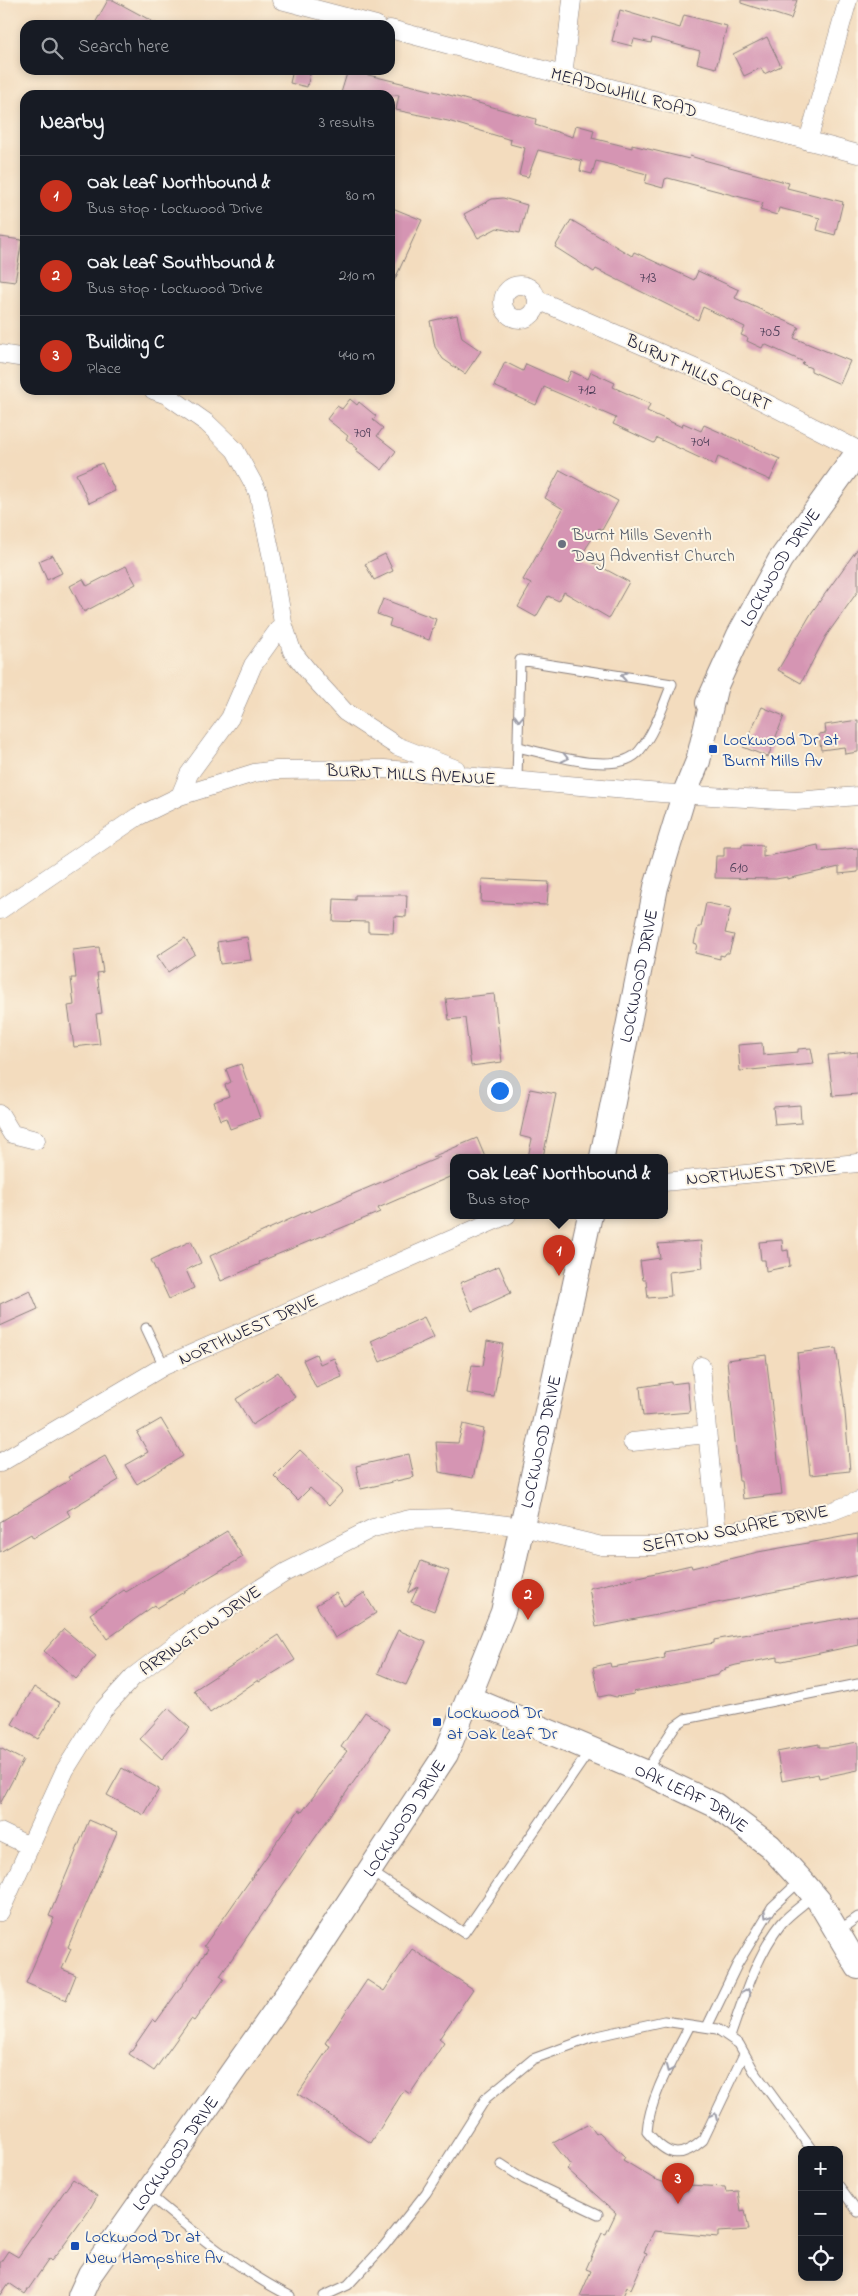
<!DOCTYPE html>
<meta charset="utf-8">
<style>
:root{--surface:#171b24;--page:#242831;--text:#f1f3f6;--muted:#9ea1a6;--line:#363941;--accent:#c8321e}
body{margin:0;font-family:"Indie Flower",sans-serif;background:var(--page);color:var(--text)}
.controls{position:absolute;right:15px;bottom:15px;display:grid;overflow:hidden;border-radius:10px;box-shadow:0 2px 8px #0003}
.controls button{width:45px;height:45px;display:grid;place-items:center;padding:0;border:0;border-bottom:1px solid var(--line);background:var(--surface);color:var(--text);font:25px sans-serif}
.you{position:absolute;left:499px;top:1090px;width:18px;height:18px;margin:-12px;border:4px solid #fff;border-radius:50%;background:#1a73e8;box-shadow:0 0 0 8px #1a73e833}
.badge{display:grid;place-items:center;width:32px;height:32px;border-radius:50%;background:var(--accent);color:#fff;font-size:16px;font-weight:700}
.pin{position:absolute;translate:-50% -41px;filter:drop-shadow(0 1px 2px #0008)}
.pin::after{content:'';position:absolute;top:26px;width:18px;height:15px;background:inherit;clip-path:polygon(0 0,100% 0,50% 100%)}
.popup{position:absolute;left:450px;top:1154px;width:218px;height:65px;box-sizing:border-box;display:grid;place-content:center;border-radius:10px;background:var(--surface);filter:drop-shadow(0 1px 4px #0005);font-size:16px;white-space:nowrap;color:var(--muted)}
.popup b{font-size:19px;color:var(--text)}
.popup::after{content:'';position:absolute;left:50%;top:100%;margin-left:-10px;border:10px solid transparent;border-top-color:var(--surface)}
.list{margin:0;padding:0;list-style:none}
h2{display:flex;justify-content:space-between;align-items:center;height:65px;margin:0;padding:0 20px;font-size:21px}
h2 small{font-size:16px;font-weight:400;color:var(--muted)}
.list li{display:grid;grid-template-columns:32px 1fr auto;gap:15px;align-items:center;box-sizing:border-box;height:80px;padding:0 20px;border-top:1px solid var(--line)}
.list b{display:block;font-size:19px;white-space:nowrap}
.list p{margin:0;font-size:16px;white-space:nowrap;color:var(--muted)}
.list em{font-size:16px;font-style:normal;color:var(--muted)}
.icon{flex:none;width:28px;height:28px;fill:none;stroke:currentColor;stroke-width:2;stroke-linecap:round;stroke-linejoin:round}
.map{position:relative;flex:none;width:858px;height:2296px;overflow:hidden}
.search{position:absolute;background:var(--surface);box-shadow:0 2px 8px #0003;left:20px;top:20px;width:375px;height:55px;display:flex;align-items:center;gap:12px;box-sizing:border-box;padding:0 18px;border-radius:15px;color:var(--muted);font-size:19px}
.panel{position:absolute;background:var(--surface);box-shadow:0 2px 8px #0003;left:20px;top:90px;width:375px;height:305px;border-radius:15px}
.map>svg:first-child{display:block}
.building{fill:#d595b3}
.lines{fill:none;stroke-linecap:round;stroke-linejoin:round}
.lane-casing{stroke:#8a7f7c;stroke-width:11}
.street-casing{stroke:#8a7f7c;stroke-width:19}
.secondary-casing{stroke:#8a7f7c;stroke-width:26}
.lane{stroke:#fff;stroke-width:9}
.street{stroke:#fff;stroke-width:18}
.secondary{stroke:#fff;stroke-width:24}
.oneway{stroke:#9c9ca7}
.worship-dot{fill:#6b7280;stroke:#fcf5e5;stroke-width:2}
.transit-dot{fill:#1a4fb4;stroke:#fcf5e5;stroke-width:2}
.labels{text-anchor:middle;stroke-width:4;stroke-linejoin:round;paint-order:stroke}
.number-label{font-size:15px;fill:#4f3f59}
.street-label{font-size:18px;fill:#22223b;stroke:#fcf5e5}
.worship-label{font-size:18px;fill:#5b616d;stroke:#fcf5e5;text-anchor:start}
.transit-label{font-size:18px;fill:#164399;stroke:#fcf5e5;text-anchor:start}
</style>
<div class="map">
<svg width="858" height="2296" viewBox="0 0 858 2296">
<rect width="100%" height="100%" fill="#fcf5e5"/>
<filter id="ink" filterUnits="userSpaceOnUse"><feTurbulence type="fractalNoise" baseFrequency=".02" numOctaves="2"/><feDisplacementMap in="SourceGraphic" scale="10" xChannelSelector="R" yChannelSelector="G"/><feConvolveMatrix kernelMatrix="1 2 1 2 8 2 1 2 1" color-interpolation-filters="sRGB"/></filter>
<filter id="wash" filterUnits="userSpaceOnUse"><feTurbulence type="fractalNoise" baseFrequency=".0096" numOctaves="4" result="noise"/><feDisplacementMap in="SourceGraphic" scale="20" xChannelSelector="R" yChannelSelector="G"/><feGaussianBlur stdDeviation="1.12" result="paint"/><feColorMatrix in="noise" values="0 0 0 0 0 0 0 0 0 0 0 0 0 0 0 0 0 1.4 0 .05"/><feComposite in="paint" operator="in"/></filter>
<g filter="url(#wash)">
<rect width="100%" height="100%" fill="#f3dcbe"/>
<g id="blocks">
<path class="building" d="M108,0H113L159,25H94Z
M741,0H797L791,19L741,3Z
M620,10L680,28L684,15L727,26L716,68L697,63L700,51L652,38L651,43L634,39L632,46L612,41Z
M767,37L781,66L764,74L761,68L744,76L733,54Z
M293,70H311L307,87L290,83Z
M348,70L442,93L536,119L535,125L573,137L576,125L594,130L592,138L632,148V145L689,159L690,156L700,159L789,183L787,188L843,202L835,235L817,230L820,218L779,208L777,215L760,210L763,203L668,178L665,179L663,188L645,183L647,174L596,161L592,174L580,171L582,161L538,150L528,177L519,175L525,148L510,144L511,140L448,121L396,110L399,95L341,93Z
M503,198L527,205L520,233L497,228L478,238L464,214L492,199Z
M390,207L422,220L390,290Z
M571,220L632,256L634,252L694,280L698,271L739,290L735,298L799,327L794,338L850,361L840,384L811,371V368L802,364L804,362L764,344L762,348L747,341L748,338L741,335L745,327L703,307L698,320L596,269L594,272L577,261L555,247Z
M0,237L22,240L15,282L0,280Z
M457,315L462,338L481,351L465,374L443,359L435,347L430,321Z
M505,362L523,371L526,364L566,382L571,371L588,379L591,372L615,383L613,387L650,404L647,411L682,427L683,423L701,431L704,425L780,459L770,480L718,457L715,465L657,438L654,443L613,424L616,418L544,387L536,405L494,386Z
M350,399L357,405L359,402L376,416L373,420L383,428L377,436L396,451L382,470L356,450L358,449L346,439L348,436L327,419L337,406L342,409Z
M102,463L115,491L89,503L76,474Z
M560,470L618,501L602,530L599,528L581,556L629,582L609,618L564,592L559,601L548,596L536,617L518,607L531,584L523,580L563,509L545,498Z
M858,548V591L826,636L801,683L778,670L812,612Z
M385,554L393,571L374,580L365,564Z
M53,555L62,573L47,580L39,561Z
M126,566L136,584L84,612L70,586L83,579L87,586Z
M383,599L436,619L429,640L389,626L391,619L377,614Z
M762,707L784,716L768,757L743,747Z
M858,720V752L845,754L844,747L821,750L819,734L826,733L825,725Z
M742,844L763,845V857L818,845L819,851L858,848V872L839,874V867L787,879V877L776,879L715,878L716,856H724V847H742Z
M482,879L549,882L547,905L481,902Z
M355,895H407L406,917L394,916L393,933L368,932V922L333,921L334,899L355,900Z
M706,903L731,908L725,933L734,935L729,953H726L724,956L720,955V959L695,953L697,944L694,943L698,927H701Z
M247,937L251,960L220,964L217,942Z
M185,938L195,954L168,972L157,956Z
M99,947L103,972L97,973L102,1013L96,1014L100,1044L74,1047L68,1006L74,1005L71,978H76L73,950Z
M494,994L502,1062L471,1066L465,1018L449,1020L446,999Z
M762,1043L763,1055L798,1052V1049L811,1048L814,1064L740,1071L738,1045Z
M858,1052V1094L833,1096L828,1055Z
M241,1064L260,1118L230,1129L226,1118L220,1120L214,1102L229,1096L225,1085L231,1082L226,1069Z
M530,1089L556,1094L543,1157H528L532,1139L520,1136Z
M800,1105L801,1123L775,1125L773,1107Z
M477,1138L485,1157H454V1175L378,1208L380,1212L259,1262L260,1264L221,1281L210,1256L310,1210L311,1212L440,1157H432Z
M782,1240L783,1251L788,1250L790,1266L766,1271L765,1260H761L759,1242Z
M191,1241L201,1263L186,1270L194,1288L169,1299L151,1260Z
M701,1241L703,1268L669,1272L671,1296L648,1298L646,1280H643L640,1261L660,1258L658,1244Z
M499,1266L511,1293L472,1311L460,1283Z
M30,1290L38,1309L0,1326V1304Z
M424,1317L434,1337L380,1362L371,1341Z
M487,1341L503,1344L494,1397L467,1393L472,1365L483,1366Z
M836,1348L844,1401L850,1471L810,1475L797,1353Z
M316,1354L320,1364L334,1358L342,1377L316,1388L303,1360Z
M766,1355L782,1494L743,1499L741,1481H739L727,1360Z
M278,1372L295,1397L252,1425L236,1399Z
M671,1382V1384L687,1382L690,1412L643,1416L640,1387Z
M161,1419L183,1456L137,1484L125,1465L148,1452L137,1433Z
M463,1424L484,1429L473,1478L439,1472L436,1442L458,1443Z
M300,1450L343,1491L329,1506L310,1488L298,1500L274,1476Z
M409,1454L414,1477L361,1489L356,1466Z
M105,1456L119,1480L67,1511L70,1516L33,1538L31,1534L0,1552V1522L70,1480L68,1477Z
M227,1531L243,1557L157,1608L155,1605L107,1639L90,1614L124,1590L126,1592Z
M858,1534V1575L596,1627L589,1588L691,1565L692,1568L758,1552Z
M421,1561L449,1571L434,1611L411,1602L418,1587L408,1593Z
M336,1593L344,1606L364,1593L376,1613L335,1638L316,1605Z
M858,1616V1645L782,1661L778,1660V1657L736,1665L725,1668L726,1670L720,1672L718,1675L633,1692L634,1694L616,1697L609,1695L599,1697L593,1667L610,1663L611,1667L645,1662L665,1658L664,1652L714,1643V1640L730,1637Z
M64,1629L96,1656L76,1679L44,1651Z
M398,1630L426,1642L406,1685L378,1673Z
M279,1635L295,1660L259,1682L258,1680L210,1713L194,1690Z
M34,1687L60,1703L38,1739L12,1724Z
M168,1708L190,1728L162,1759L140,1739Z
M365,1712L390,1729L220,1976L224,1979L194,2021L191,2019L154,2071L129,2054L153,2019L156,2022L208,1949L204,1946L299,1810L302,1812L347,1751L341,1747Z
M858,1742V1770L819,1778L818,1774L782,1781L777,1752L819,1744V1747H829Z
M0,1748L23,1760L0,1804Z
M122,1768L159,1789L144,1815L107,1795Z
M89,1820L117,1832L68,1947L71,1949L62,1969L76,1975L66,2000L26,1983L54,1918L49,1916Z
M412,1949L473,1989L439,2039L444,2043L410,2094L404,2090L371,2143L298,2094L330,2046L325,2043L367,1980L384,1991Z
M589,2124L596,2134L599,2132L625,2157L623,2160L654,2179L688,2191V2185L725,2187L726,2192L738,2191L741,2211L745,2210L749,2230L718,2232V2237L654,2231L644,2252L647,2253L631,2289L627,2287L623,2296H580L591,2271L586,2269L602,2233L606,2234L616,2213L567,2169L571,2166L553,2143Z
M73,2179L97,2196L88,2212L61,2249L51,2261L49,2259L25,2294L9,2283L0,2296V2263L8,2251L18,2257Z"/>
</g>
</g>
<g filter="url(#ink)">
<use href="#blocks" fill-opacity="0" stroke="#8a7f7c" stroke-width="1"/>
<g class="lines">
<g class="lane-casing">
<path id="lane" d="M517,780L520,660L672,684C663,705 655,732 640,750C619,778 546,753 518,747
M146,1328L164,1366
M646,1771L675,1726L685,1719L858,1684
M370,1871L464,1933L590,1750
M838,1931L858,1917
M690,2025C675,2055 649,2098 647,2132C666,2155 679,2161 703,2140L744,2054
M707,2027L737,1965L772,1907L801,1880
M730,2037C743,2000 756,1956 781,1924C789,1914 803,1905 813,1896
M501,2164L524,2179L598,2214
M839,2186L858,2212
M148,2194C192,2231 239,2270 290,2296
M324,2296L348,2285L384,2246L426,2193L486,2098L533,2059L593,2037L664,2021L717,2029L739,2044L754,2071L812,2150"/>
</g>
<g class="street-casing">
<path id="street" d="M281,0L376,25
M390,29L858,154
M563,76L572,0
M808,141L848,0
M503 302a17 17 0 1 1 34 0a17 17 0 1 1-34 0Z
M538,300L713,376L858,450
M0,354L25,358
M153,390L167,395L207,423L235,450L258,492L273,563L283,623L292,651L312,676L345,712L397,746L456,769
M180,796L189,774L230,718L253,665L283,623
M0,910L137,817L180,796L254,773L277,770L384,769L661,793L796,801L858,796
M0,1114L12,1134L36,1140
M664,1182L858,1163
M701,1366L717,1534
M632,1442L707,1434
M0,1463L164,1366L507,1215
M0,1832L29,1846
M0,1912L65,1770L102,1711L133,1677L193,1631L286,1572L373,1528L410,1519L450,1518L523,1527L602,1546H655L830,1512L858,1501"/>
</g>
<g class="secondary-casing">
<g id="secondary">
<path id="s1" d="M708,703L739,635L780,560L858,452"/>
<path id="s2" d="M602,1157L656,887L684,795L698,761L715,689"/>
<path id="s3" d="M469,1698L645,1772L715,1805L770,1846L801,1880L819,1901L858,1967"/>
<path id="s4" d="M80,2296L90,2274L307,1966L446,1754L503,1612L590,1215"/>
</g>
</g>
<use href="#lane" class="lane"/>
<use href="#street" class="street"/>
<use href="#secondary" class="secondary"/>
</g>
<defs><path id="oneway-chevron" d="M-2-3.5L2.5 0L-2 3.5" fill="none" stroke-width="1.6" stroke-linecap="round" stroke-linejoin="round" transform="scale(1.25)"/></defs>
<g class="oneway">
<use href="#oneway-chevron" transform="translate(624 676) rotate(-171)"/>
<use href="#oneway-chevron" transform="translate(519 718) rotate(92)"/>
<use href="#oneway-chevron" transform="translate(565 758) rotate(13)"/>
<use href="#oneway-chevron" transform="translate(767 1915) rotate(121)"/>
<use href="#oneway-chevron" transform="translate(747 1992) rotate(-69)"/>
<use href="#oneway-chevron" transform="translate(669 2069) rotate(113)"/>
<use href="#oneway-chevron" transform="translate(714 2116) rotate(-64)"/>
</g>
</g>
<circle class="worship-dot" cx="562" cy="544" r="5"/>
<g class="transit-dot">
<rect x="708" y="744" width="10" height="10" rx="2.5"/>
<rect x="432" y="1717" width="10" height="10" rx="2.5"/>
<rect x="70" y="2241" width="10" height="10" rx="2.5"/>
</g>
<g class="labels">
<g class="number-label">
<text x="648" y="282">713</text>
<text x="770" y="336">705</text>
<text x="587" y="394">712</text>
<text x="362" y="437">709</text>
<text x="700" y="446">704</text>
<text x="739" y="872">610</text>
</g>
<g class="street-label">
<text transform="translate(624 92) rotate(15)" y="6">MEADOWHILL ROAD</text>
<text transform="translate(699 372) rotate(25)" y="6">BURNT MILLS COURT</text>
<text dy="6" stroke="none"><textPath href="#s1" startOffset="154">LOCKWOOD DRIVE</textPath></text>
<text transform="translate(411 774) rotate(3)" y="6">BURNT MILLS AVENUE</text>
<text dy="6" stroke="none"><textPath href="#s2" startOffset="185">LOCKWOOD DRIVE</textPath></text>
<text transform="translate(761 1172) rotate(-5)" y="6">NORTHWEST DRIVE</text>
<text transform="translate(248 1329) rotate(-24)" y="6">NORTHWEST DRIVE</text>
<text dy="6" stroke="none"><textPath href="#s4" startOffset="982">LOCKWOOD DRIVE</textPath></text>
<text transform="translate(735 1528) rotate(-11)" y="6">SEATON SQUARE DRIVE</text>
<text transform="translate(200 1630) rotate(-35)" y="6">ARRINGTON DRIVE</text>
<text dy="6" stroke="none"><textPath href="#s3" startOffset="244">OAK LEAF DRIVE</textPath></text>
<text dy="6" stroke="none"><textPath href="#s4" startOffset="578">LOCKWOOD DRIVE</textPath></text>
<text dy="6" stroke="none"><textPath href="#s4" startOffset="172">LOCKWOOD DRIVE</textPath></text>
</g>
<g class="worship-label">
<text x="572" y="540">Burnt Mills Seventh<tspan x="572" dy="21">Day Adventist Church</tspan></text>
</g>
<g class="transit-label">
<text x="723" y="745">Lockwood Dr at<tspan x="723" dy="21">Burnt Mills Av</tspan></text>
<text x="447" y="1718">Lockwood Dr<tspan x="447" dy="21">at Oak Leaf Dr</tspan></text>
<text x="85" y="2242">Lockwood Dr at<tspan x="85" dy="21">New Hampshire Av</tspan></text>
</g>
</g>
</svg>
<div class="controls">
<button>+</button>
<button>−</button>
<button><svg class="icon" aria-label="locate" viewBox="0 0 24 24"><circle cx="12" cy="12" r="6"/><path d="M12 2v4M12 18v4M2 12h4M18 12h4"/></svg></button>
</div>
<div class="you"></div>
<div class="pin badge" style="left:559px;top:1276px">1</div>
<div class="popup"><b>Oak Leaf Northbound &amp;</b>Bus stop</div>
<div class="pin badge" style="left:528px;top:1620px">2</div>
<div class="pin badge" style="left:678px;top:2204px">3</div>
<div class="search"><svg class="icon" aria-label="search" viewBox="0 0 24 24"><circle cx="10" cy="10" r="6"/><path d="M15 15l6 6"/></svg>Search here</div>
<section class="panel">
<h2>Nearby<small>3 results</small></h2>
<ul class="list">
<li><span class="badge">1</span><div><b>Oak Leaf Northbound &amp;</b><p>Bus stop · Lockwood Drive</p></div><em>80 m</em></li>
<li><span class="badge">2</span><div><b>Oak Leaf Southbound &amp;</b><p>Bus stop · Lockwood Drive</p></div><em>210 m</em></li>
<li><span class="badge">3</span><div><b>Building C</b><p>Place</p></div><em>440 m</em></li>
</ul>
</section>
</div>
